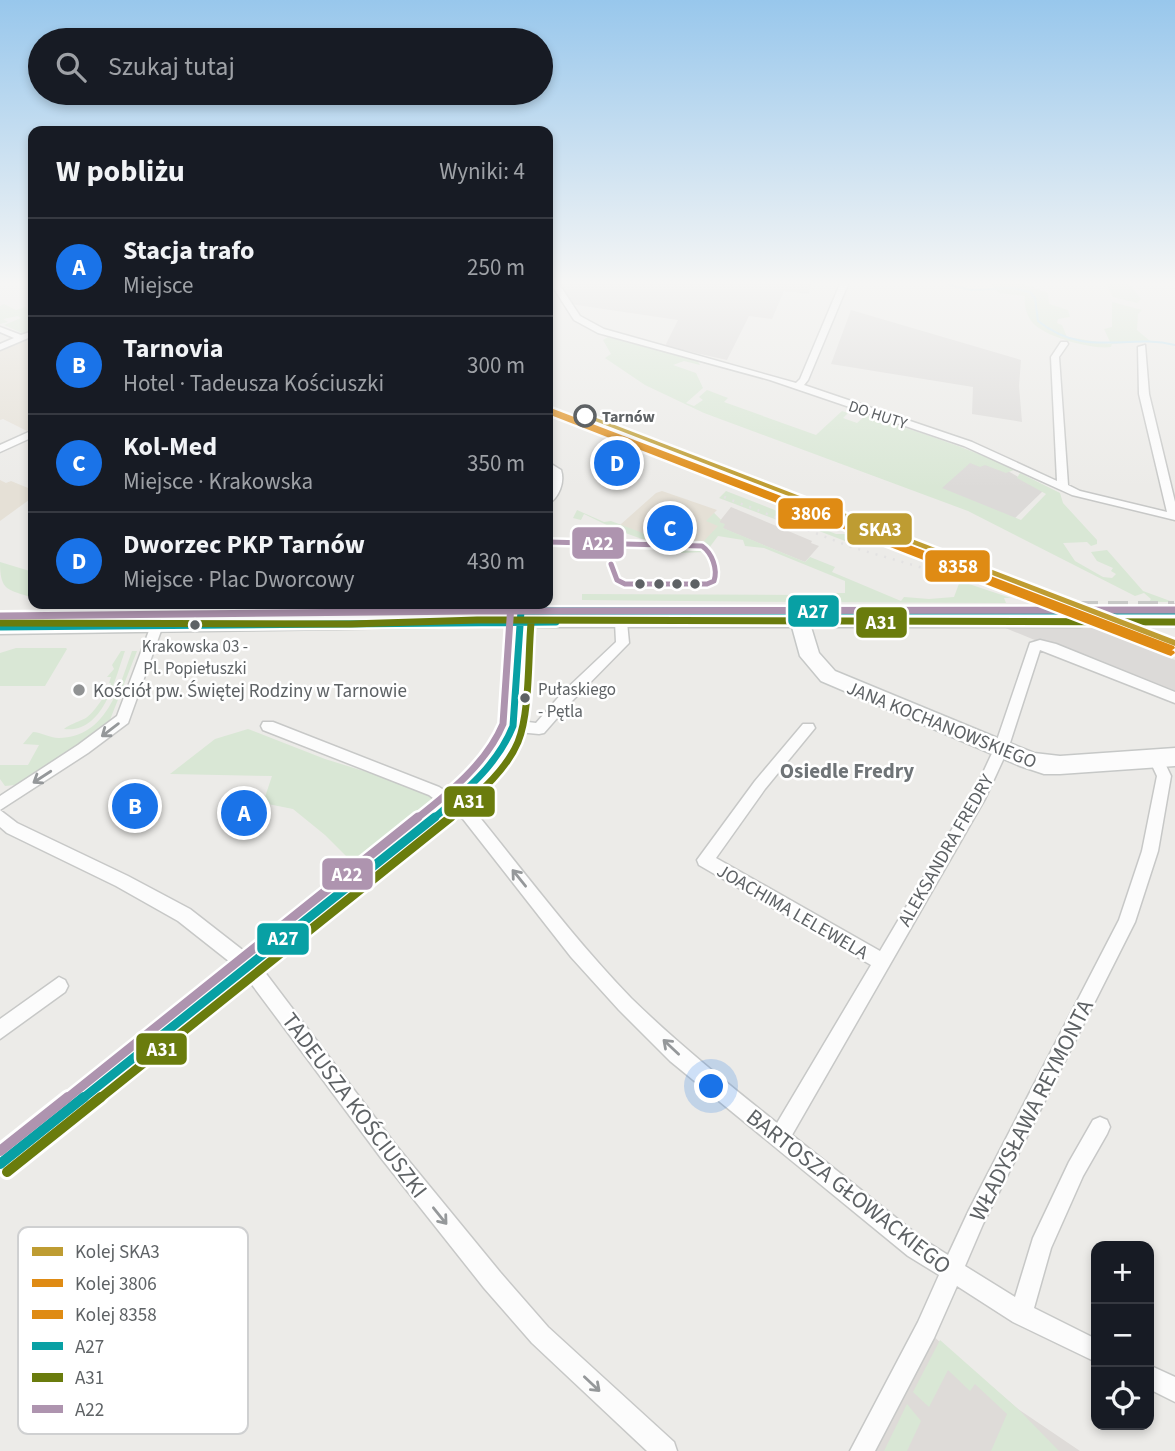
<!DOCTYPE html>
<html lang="pl">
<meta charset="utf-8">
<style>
:root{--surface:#171b24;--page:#20242c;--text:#f1f3f6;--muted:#9ea1a6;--line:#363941;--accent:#1a73e8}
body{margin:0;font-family:"Source Sans 3",sans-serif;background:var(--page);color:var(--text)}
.controls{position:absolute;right:21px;bottom:21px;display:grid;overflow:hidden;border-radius:14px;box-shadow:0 4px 10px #0003}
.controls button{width:63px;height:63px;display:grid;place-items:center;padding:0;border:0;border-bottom:2px solid var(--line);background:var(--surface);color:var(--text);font:35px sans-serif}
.you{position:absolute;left:712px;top:1087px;width:24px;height:24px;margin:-18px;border:5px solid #fff;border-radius:50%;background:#1a73e8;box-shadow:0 0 0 10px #1a73e833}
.badge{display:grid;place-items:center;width:46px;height:46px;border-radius:50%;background:var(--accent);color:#fff;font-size:23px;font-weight:700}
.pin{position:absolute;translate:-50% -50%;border:4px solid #fff;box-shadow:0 2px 7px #0006}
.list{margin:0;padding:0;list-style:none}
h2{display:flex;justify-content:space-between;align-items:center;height:91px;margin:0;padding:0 28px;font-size:30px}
h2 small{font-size:23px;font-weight:400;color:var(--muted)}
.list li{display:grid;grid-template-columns:46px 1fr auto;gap:21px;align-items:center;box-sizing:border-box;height:98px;padding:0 28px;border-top:2px solid var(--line)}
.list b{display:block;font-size:26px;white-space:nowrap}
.list p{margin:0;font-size:23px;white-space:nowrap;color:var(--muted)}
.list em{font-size:23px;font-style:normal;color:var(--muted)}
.icon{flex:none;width:38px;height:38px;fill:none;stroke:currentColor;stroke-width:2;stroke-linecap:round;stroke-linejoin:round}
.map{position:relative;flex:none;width:1175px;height:1451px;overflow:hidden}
.search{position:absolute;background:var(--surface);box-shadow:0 4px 10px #0003;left:28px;top:28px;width:525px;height:77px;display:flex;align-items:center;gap:18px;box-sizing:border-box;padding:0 24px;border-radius:38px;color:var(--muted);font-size:26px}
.panel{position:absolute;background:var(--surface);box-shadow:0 4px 10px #0003;left:28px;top:126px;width:525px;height:483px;border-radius:14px}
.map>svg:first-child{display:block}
.commercial{fill:#e5e0d6}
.industrial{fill:#dcdad8}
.education{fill:#dedbd8}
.green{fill:#d9e7d5}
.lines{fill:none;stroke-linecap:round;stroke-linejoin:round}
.stream{stroke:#c1e3f2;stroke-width:2}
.secondary-tunnel{stroke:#c8c9c7;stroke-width:20;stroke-dasharray:20 10;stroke-linecap:butt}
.street-casing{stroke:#c7c8c7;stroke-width:3}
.secondary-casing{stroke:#c6c8c7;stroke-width:3}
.street{fill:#fcfcfc;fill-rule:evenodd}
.secondary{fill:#fcfcfc;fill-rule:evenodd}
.rail-far1{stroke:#e3e2e2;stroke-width:2;stroke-dasharray:1 5;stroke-linecap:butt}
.rail{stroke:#e3e2e2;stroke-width:2.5;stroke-dasharray:2 7;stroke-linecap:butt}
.bus-1-far2-casing{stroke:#fff;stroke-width:12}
.bus-1-far1-casing{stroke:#fff;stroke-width:14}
.bus-1-casing{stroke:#fff;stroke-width:16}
.bus-2-far2-casing{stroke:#fff;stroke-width:12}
.bus-2-far1-casing{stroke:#fff;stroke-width:14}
.bus-2-casing{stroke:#fff;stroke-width:16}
.bus-3-far3-casing{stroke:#fff;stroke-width:10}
.bus-3-far2-casing{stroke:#fff;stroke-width:12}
.bus-3-far1-casing{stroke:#fff;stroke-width:14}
.bus-3-casing{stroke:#fff;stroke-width:16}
.bus-1-far2{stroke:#08a0a4;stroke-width:7}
.bus-1-far1{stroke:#08a0a4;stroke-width:9}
.bus-1{stroke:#08a0a4;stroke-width:10}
.bus-2-far2{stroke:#6a7c0d;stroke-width:7}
.bus-2-far1{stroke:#6a7c0d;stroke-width:9}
.bus-2{stroke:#6a7c0d;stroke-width:10}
.bus-3-far3{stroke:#ae94af;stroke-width:5}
.bus-3-far2{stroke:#ae94af;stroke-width:7}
.bus-3-far1{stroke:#ae94af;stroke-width:9}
.bus-3{stroke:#ae94af;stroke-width:10}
.rail-1-casing{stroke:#fff;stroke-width:5}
.rail-2-casing{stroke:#fff;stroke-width:5}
.rail-3-casing{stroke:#fff;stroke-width:5}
.rail-1{fill:#be9c32;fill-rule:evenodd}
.rail-2{fill:#df8b14;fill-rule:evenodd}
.rail-3{fill:#df8b14;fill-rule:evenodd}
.oneway{stroke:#95989a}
.stop-dot{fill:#fff;stroke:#5e6265;stroke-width:3.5}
.bus-dot{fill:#5e6265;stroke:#fff;stroke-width:2.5}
.poi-dot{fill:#909293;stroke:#fff;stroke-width:2.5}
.labels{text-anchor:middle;stroke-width:5;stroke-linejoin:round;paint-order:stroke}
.far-street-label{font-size:16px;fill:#5e6265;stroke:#fff}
.far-stop-label{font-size:16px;font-weight:bold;fill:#5e6265;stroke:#fff;text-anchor:start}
.bus-label{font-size:17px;fill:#5e6265;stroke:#fff}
.poi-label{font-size:19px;fill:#5e6265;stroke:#fff;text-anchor:start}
.street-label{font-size:19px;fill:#5e6265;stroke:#fff}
.neighbourhood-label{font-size:21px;font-weight:bold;fill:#6f7477;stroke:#fff}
.near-street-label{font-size:23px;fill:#5e6265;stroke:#fff}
.key{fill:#fff;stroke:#cfd0d1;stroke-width:2}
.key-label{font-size:19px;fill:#5e6265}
.line-badge{stroke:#fff;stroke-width:2.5}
.badge-label{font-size:19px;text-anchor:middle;font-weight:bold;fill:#fff}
</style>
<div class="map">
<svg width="1175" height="1451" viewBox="0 0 1175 1451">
<rect width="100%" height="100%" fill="#ecebe8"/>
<path class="commercial" d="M33,337V427L27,431L3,419L0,420V351Z
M0,480L6,483L11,481L33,490V497L0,521Z
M662,491L717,510L714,513L721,520L719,522L725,524L704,551L684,552L620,525L656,493Z"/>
<path class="industrial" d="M560,284H811L809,294L784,291L772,319L749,316L727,360L665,346L678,320L570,304Z
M851,310L1021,360L1019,386L1022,422L972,414L973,387L831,364Z
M978,454L1043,491L1014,519L939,488Z
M1080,621L1175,660V698L991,622Z"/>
<path class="education" d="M731,507L812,541L811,543L819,546L805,562L722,528L719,522Z
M926,1330L1018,1409L1080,1451H862Z"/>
<path class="green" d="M990,284H1024L1048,293L1049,304L1068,310L1070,317L1058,319L1057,323L1062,325L1067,337L1111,344L1104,329L1112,327V302L1142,310L1138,314L1137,330L1150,341L1112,344L1111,347C1094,350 1044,337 1032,322C1026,314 1024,305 1025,296L999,293Z
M1106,284H1129L1141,299L1137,303L1113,297Z
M4,304L16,310L25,307L33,312V331L24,334L4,325L21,318L18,316L3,319L8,322L0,324V306Z
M608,337L698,361L700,365L684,361L673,365L696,373L703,388L686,403L694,406L703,400L699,397L707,390L728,398L724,402L816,435L842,411L848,413L843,418L857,423L866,415C917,432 966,446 1014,470L1006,473L985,465L980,467L970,463L942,488L1021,520L1046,494L1017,478L1020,473L1060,493L1063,503L1097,540V544L1091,546L1087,542L1063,543L1075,561L1103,577L1112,578L1116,574L1111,571L1113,568L1097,561L1091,552L1107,550L1143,591L1173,602H1149L1151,599L1144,593L1135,596L968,511L704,413L645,385L605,358L611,354L603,340Z
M726,491L836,534H845V541L793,521H786L785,523L719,498Z
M577,510L604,522L611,521L690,551L704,550L707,547L704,541L718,526L706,521L714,513L721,520L719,522L725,524L723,528L805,562L810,557L835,567L832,572L901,601L904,597L929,599L954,597L960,581L1011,598H1004L1006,603L809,602L807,593H845V581L764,548L745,546L743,540L718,536L706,552L681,553L617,530L584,514L581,520L573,518Z
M0,562L33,572V598C8,589 0,592 0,562Z
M582,594L798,595L801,602L582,600Z
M16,648H66L67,649L45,686H0V653Z
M121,651H125C115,678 104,734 64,729C70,724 76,723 84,719C92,716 108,692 111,683H109L111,677H107L114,669L112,665Z
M132,651H137L108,725L15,785L5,786L0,779V765H28L39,745L23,744L33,732C41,732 49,738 59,738C107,737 119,687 132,651Z
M248,729L325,759L441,795L359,869L325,835L293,809L263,803L272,776L170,774L215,739Z
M940,1340L1018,1409L1059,1451H991L1007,1414L975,1384L970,1391L948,1370L929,1407L913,1392Z
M907,1404L921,1421L907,1451H884Z"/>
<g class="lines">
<path class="stream" d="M946,284L971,290L1012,288L1030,292L1035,298L1038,321C1086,359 1126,333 1175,345"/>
<path class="secondary-tunnel" d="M1048,611H1174"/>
<g class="street-casing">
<path id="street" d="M551,284H559L580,316L604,329L796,383L800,379L840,284H848L808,380L804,385L972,442L1057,481L1051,357L1061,342H1067L1068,344L1059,357L1068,485L1080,491L1167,512L1139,394L1138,347L1145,345L1149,394L1175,502V520L1072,495L964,446L770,380L598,333L574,320Z
M0,327L21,335L33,331V336L0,350V344L14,338L0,332Z
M33,430V437L0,452V445Z
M548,462L561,470C565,482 559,498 548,504C547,493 553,484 552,473L548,470Z
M516,604H528L520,721L536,723L563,692L616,642L615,622L617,619L621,618L627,622L629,643L573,700L544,733L539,734L518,732L495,771L463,803L473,809C525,873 574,939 631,998C677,1043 727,1083 777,1123L871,965L699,865L697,860L755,781L803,724H813L815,728L765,789L716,858L880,951L974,792L994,749L1030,643L1040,640L1056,644L1175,692V703L1040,650L1008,749L985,799L792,1135L924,1240L948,1255L969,1210L1119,920L1142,851L1157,776L1149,759L1151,755H1161L1171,776L1158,851L1135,922L983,1224L965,1266L1015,1297L1033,1238L1069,1162L1093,1120L1100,1117L1107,1120L1110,1127L1107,1134L1083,1176L1051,1248L1034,1308L1096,1339V1362L1013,1322L957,1286L934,1338L875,1451H850L918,1322L939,1275L908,1256L670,1061L619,1010L571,957L463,819L453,812L261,967L395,1144L500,1272L548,1327L674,1442L677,1451H647L532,1343L484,1288L381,1158L247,978L7,1171L0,1174V1151L235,966L178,921L116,886L7,833L0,827V810L17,823L128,876L190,909L249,955L441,804L429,795L263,730L261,726L263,722H273L439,787L452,795C475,775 494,755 506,726Z
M165,609L171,613L162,628L128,723L88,753L0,810V796L78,745L117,716L150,628L161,610Z
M59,977L65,980L68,986L65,992L0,1039V1019Z
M1149,1365L1175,1377V1402L1149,1389Z"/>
</g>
<g class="secondary-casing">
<path id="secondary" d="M797,605L804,607L807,615L1087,616L1089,621L1087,626L1080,627H811L819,653L835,671L1034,753L1060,756L1175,748V766L1060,774H1044L1020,766L821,681L800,656L792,627H473L0,634V620L473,615H789L790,607Z
M1175,605V617L1167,615L1165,611L1167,607Z"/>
</g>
<use href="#street" class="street"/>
<use href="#secondary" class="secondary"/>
<path class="rail-far1" d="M548,328L554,331"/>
<path class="rail" d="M724,497L851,547L937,572"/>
<g class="bus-1-far2-casing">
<path id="bus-1-far2" d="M0,627L556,622
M433,819C464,792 497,766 513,726L521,611H1175"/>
</g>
<g class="bus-1-far1-casing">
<path id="bus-1-far1" d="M82,1099L435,817"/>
</g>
<g class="bus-1-casing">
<path id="bus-1" d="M0,1164L84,1097"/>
</g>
<g class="bus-2-far2-casing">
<path id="bus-2-far2" d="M0,623L351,624L477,620L1175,622
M449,819C474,797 505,773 518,742C530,713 528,656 531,623"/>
</g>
<g class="bus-2-far1-casing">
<path id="bus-2-far1" d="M99,1099L451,817"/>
</g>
<g class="bus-2-casing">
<path id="bus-2" d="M7,1172L101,1097"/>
</g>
<g class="bus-3-far3-casing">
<path id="bus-3-far3" d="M548,542L702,546C712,553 718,569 714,581L707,584H625L617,580L611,564"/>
</g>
<g class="bus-3-far2-casing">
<path id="bus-3-far2" d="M0,616L473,611L1175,610
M416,819C449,793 486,764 503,724L511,604"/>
</g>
<g class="bus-3-far1-casing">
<path id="bus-3-far1" d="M66,1099L418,817"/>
</g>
<g class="bus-3-casing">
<path id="bus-3" d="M0,1151L68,1097"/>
</g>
<use href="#bus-1-far2" class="bus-1-far2"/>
<use href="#bus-1-far1" class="bus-1-far1"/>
<use href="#bus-1" class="bus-1"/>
<use href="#bus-2-far2" class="bus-2-far2"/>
<use href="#bus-2-far1" class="bus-2-far1"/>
<use href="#bus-2" class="bus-2"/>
<use href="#bus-3-far3" class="bus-3-far3"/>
<use href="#bus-3-far2" class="bus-3-far2"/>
<use href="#bus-3-far1" class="bus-3-far1"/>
<use href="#bus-3" class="bus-3"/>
<g class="rail-1-casing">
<path id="rail-1" d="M582,414H586L1175,640V646L582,416Z"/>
</g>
<g class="rail-2-casing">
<path id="rail-2" d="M548,410L1174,651L1175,653L1171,656L1168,655L548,414Z"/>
</g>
<g class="rail-3-casing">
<path id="rail-3" d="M548,407L1174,646L1175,648L1171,651L1168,650L548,411Z"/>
</g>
<use href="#rail-1" class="rail-1"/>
<use href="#rail-2" class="rail-2"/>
<use href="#rail-3" class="rail-3"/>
</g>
<defs><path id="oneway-shaft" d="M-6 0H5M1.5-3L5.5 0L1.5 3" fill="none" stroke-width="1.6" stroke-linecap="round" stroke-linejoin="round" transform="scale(1.75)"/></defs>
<g class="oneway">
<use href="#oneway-shaft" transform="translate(110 730) rotate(143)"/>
<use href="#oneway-shaft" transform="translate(42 777) rotate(147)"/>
<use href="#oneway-shaft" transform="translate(519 878) rotate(-129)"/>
<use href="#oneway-shaft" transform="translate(671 1047) rotate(-137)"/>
<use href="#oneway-shaft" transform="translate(440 1216) rotate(51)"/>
<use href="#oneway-shaft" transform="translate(592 1384) rotate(43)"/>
</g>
<linearGradient id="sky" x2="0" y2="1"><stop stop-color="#98c7ec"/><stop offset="0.58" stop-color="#f6f6f5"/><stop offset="1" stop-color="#f6f6f5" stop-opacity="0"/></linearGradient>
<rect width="1175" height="488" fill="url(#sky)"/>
<circle class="stop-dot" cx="585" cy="416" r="10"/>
<g class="bus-dot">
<circle cx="640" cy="584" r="6"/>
<circle cx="659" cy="584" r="6"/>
<circle cx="677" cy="584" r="6"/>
<circle cx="695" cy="584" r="6"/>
<circle cx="195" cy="625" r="6"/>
<circle cx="525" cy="698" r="6"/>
</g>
<circle class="poi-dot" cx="79" cy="690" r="7"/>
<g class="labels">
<g class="far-street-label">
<text transform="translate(878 414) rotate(18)" y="6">DO HUTY</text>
</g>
<g class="far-stop-label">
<text x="602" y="422">Tarnów</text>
</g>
<g class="bus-label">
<text x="195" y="652">Krakowska 03 -<tspan x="195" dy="22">Pl. Popiełuszki</tspan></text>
<text x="538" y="695" text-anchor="start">Pułaskiego<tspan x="538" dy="22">- Pętla</tspan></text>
</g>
<g class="poi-label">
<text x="93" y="697">Kościół pw. Świętej Rodziny w Tarnowie</text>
</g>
<g class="street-label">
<text transform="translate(942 724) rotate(22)" y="7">JANA KOCHANOWSKIEGO</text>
<text transform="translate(945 850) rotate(-60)" y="7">ALEKSANDRA FREDRY</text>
<text transform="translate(793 911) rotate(30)" y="7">JOACHIMA LELEWELA</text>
</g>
<g class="neighbourhood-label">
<text x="847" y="778">Osiedle Fredry</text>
</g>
<g class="near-street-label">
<text transform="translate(355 1105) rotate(53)" y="8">TADEUSZA KOŚCIUSZKI</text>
<text transform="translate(1031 1110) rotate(-63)" y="8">WŁADYSŁAWA REYMONTA</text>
<text transform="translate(849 1191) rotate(38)" y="8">BARTOSZA GŁOWACKIEGO</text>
</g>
</g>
<rect x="18" y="1227" width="230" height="207" rx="10" class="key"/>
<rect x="32" y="1247" width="31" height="9" fill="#be9c32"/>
<rect x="32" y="1279" width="31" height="8" fill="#df8b14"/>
<rect x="32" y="1310" width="31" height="9" fill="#df8b14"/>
<rect x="32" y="1342" width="31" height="8" fill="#08a0a4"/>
<rect x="32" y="1373" width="31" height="9" fill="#6a7c0d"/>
<rect x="32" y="1405" width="31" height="8" fill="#ae94af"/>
<g class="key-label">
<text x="75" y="1258">Kolej SKA3</text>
<text x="75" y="1290">Kolej 3806</text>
<text x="75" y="1321">Kolej 8358</text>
<text x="75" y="1353">A27</text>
<text x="75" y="1384">A31</text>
<text x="75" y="1416">A22</text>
</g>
<g class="line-badge">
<rect x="777" y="497" width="67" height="33" rx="7" fill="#df8b14"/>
<rect x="846" y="512" width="67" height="34" rx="7" fill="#be9c32"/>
<rect x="571" y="526" width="54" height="34" rx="7" fill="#ae94af"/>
<rect x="924" y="549" width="67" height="34" rx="7" fill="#df8b14"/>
<rect x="787" y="594" width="53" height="34" rx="7" fill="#08a0a4"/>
<rect x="855" y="606" width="53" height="33" rx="7" fill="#6a7c0d"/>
<rect x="443" y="785" width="53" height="33" rx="7" fill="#6a7c0d"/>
<rect x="321" y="857" width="53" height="34" rx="7" fill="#ae94af"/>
<rect x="256" y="922" width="54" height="34" rx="7" fill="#08a0a4"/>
<rect x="135" y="1032" width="53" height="34" rx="7" fill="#6a7c0d"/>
</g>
<g class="badge-label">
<text x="811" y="520">3806</text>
<text x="880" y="536">SKA3</text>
<text x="598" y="550">A22</text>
<text x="958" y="573">8358</text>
<text x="813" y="618">A27</text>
<text x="881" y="629">A31</text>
<text x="469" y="808">A31</text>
<text x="347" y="881">A22</text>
<text x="283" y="945">A27</text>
<text x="162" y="1056">A31</text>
</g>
</svg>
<div class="controls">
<button>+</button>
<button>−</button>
<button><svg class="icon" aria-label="locate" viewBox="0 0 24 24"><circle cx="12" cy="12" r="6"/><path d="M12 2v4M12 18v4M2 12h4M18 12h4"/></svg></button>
</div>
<div class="you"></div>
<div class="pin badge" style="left:244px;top:813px">A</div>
<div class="pin badge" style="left:135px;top:806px">B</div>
<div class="pin badge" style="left:670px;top:528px">C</div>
<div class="pin badge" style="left:617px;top:463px">D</div>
<div class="search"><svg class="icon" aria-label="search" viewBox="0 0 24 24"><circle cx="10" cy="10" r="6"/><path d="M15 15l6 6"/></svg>Szukaj tutaj</div>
<section class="panel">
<h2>W pobliżu<small>Wyniki: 4</small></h2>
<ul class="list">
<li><span class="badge">A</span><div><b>Stacja trafo</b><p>Miejsce</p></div><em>250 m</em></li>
<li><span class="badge">B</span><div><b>Tarnovia</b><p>Hotel · Tadeusza Kościuszki</p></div><em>300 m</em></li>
<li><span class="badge">C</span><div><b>Kol-Med</b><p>Miejsce · Krakowska</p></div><em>350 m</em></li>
<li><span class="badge">D</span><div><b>Dworzec PKP Tarnów</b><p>Miejsce · Plac Dworcowy</p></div><em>430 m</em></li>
</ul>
</section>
</div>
